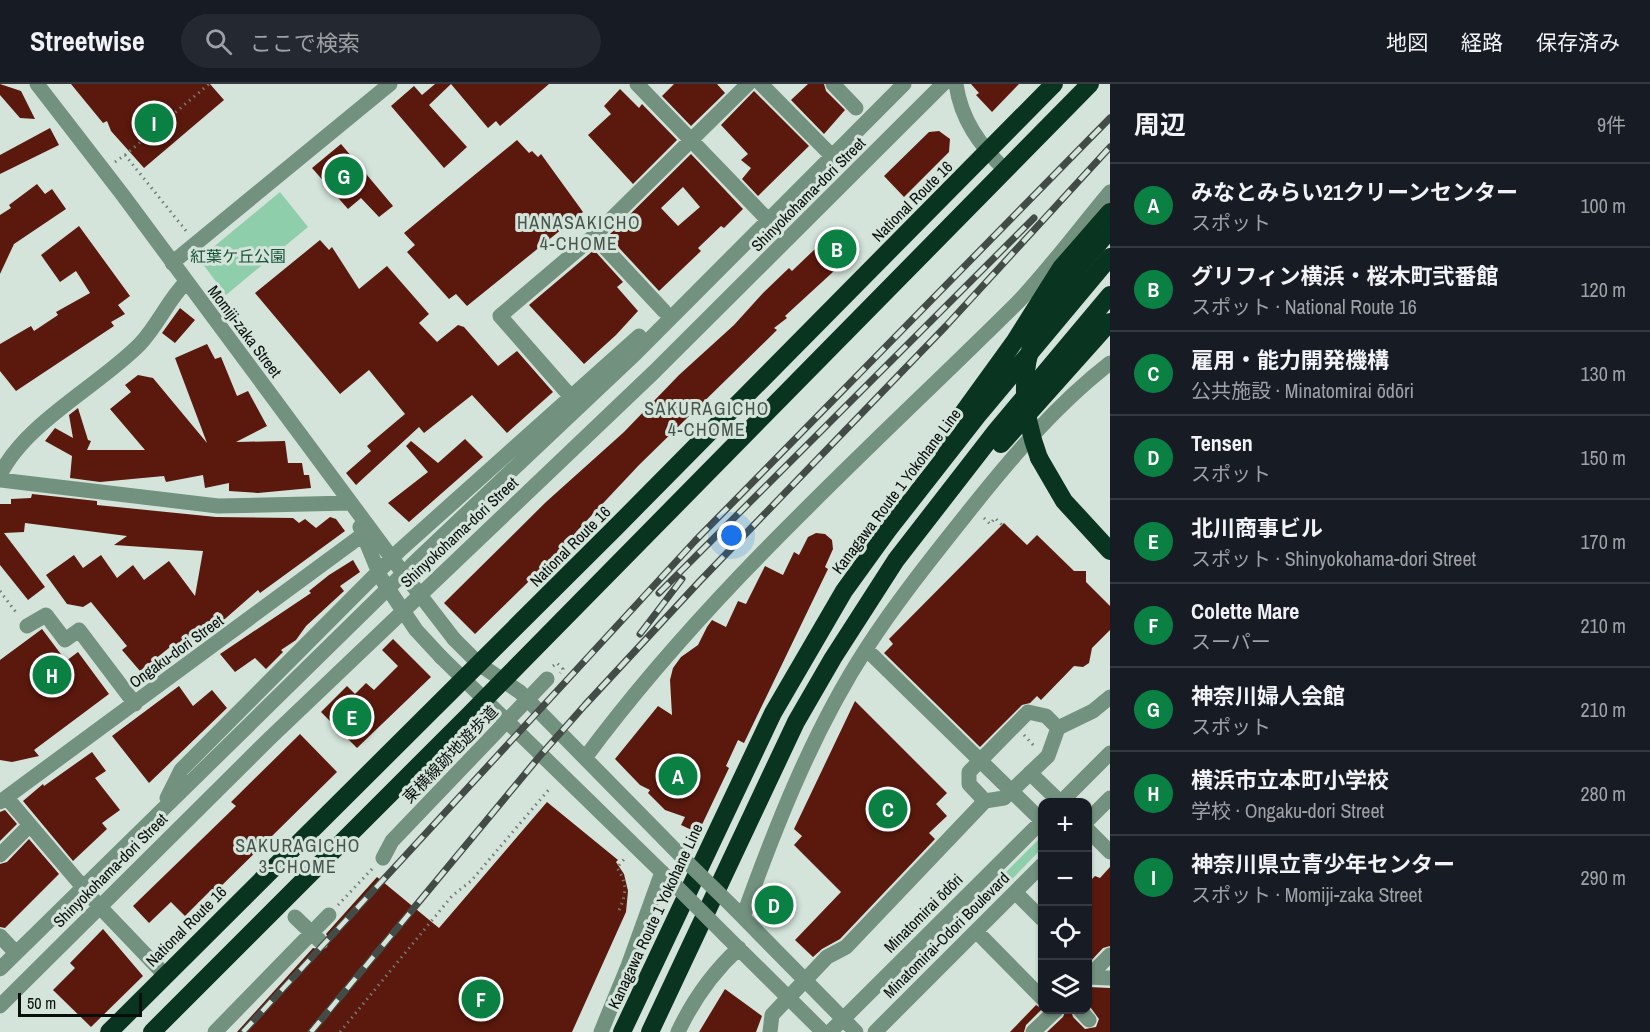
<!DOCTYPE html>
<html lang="ja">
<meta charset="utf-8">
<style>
:root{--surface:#171b24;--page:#242831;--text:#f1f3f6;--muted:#9ea1a6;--line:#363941;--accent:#0b8043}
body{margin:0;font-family:"Archivo Narrow","Noto Sans JP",sans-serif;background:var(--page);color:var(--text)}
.controls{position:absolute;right:18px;bottom:18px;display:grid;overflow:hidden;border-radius:12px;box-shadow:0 2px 4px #0004}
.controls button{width:54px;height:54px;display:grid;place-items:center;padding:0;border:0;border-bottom:2px solid var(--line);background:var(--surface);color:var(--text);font:30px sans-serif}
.scale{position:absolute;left:18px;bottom:15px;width:124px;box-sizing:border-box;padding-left:6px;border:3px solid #080e0a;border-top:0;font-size:16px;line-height:21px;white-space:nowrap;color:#080e0a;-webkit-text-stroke:4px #d4e4db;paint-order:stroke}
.you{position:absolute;left:732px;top:452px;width:21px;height:21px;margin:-15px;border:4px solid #fff;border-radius:50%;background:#1a73e8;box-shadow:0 0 0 9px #1a73e833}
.badge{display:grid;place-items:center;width:39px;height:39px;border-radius:50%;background:var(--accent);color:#fff;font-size:20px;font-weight:700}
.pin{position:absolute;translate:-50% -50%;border:3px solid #fff;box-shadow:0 2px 6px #0006}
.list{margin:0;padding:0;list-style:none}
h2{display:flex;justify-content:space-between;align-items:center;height:78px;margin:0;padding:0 24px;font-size:26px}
h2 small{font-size:20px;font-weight:400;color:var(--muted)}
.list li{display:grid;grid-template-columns:39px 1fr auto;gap:18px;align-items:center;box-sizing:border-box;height:84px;padding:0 24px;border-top:2px solid var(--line)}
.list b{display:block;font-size:22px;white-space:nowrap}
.list p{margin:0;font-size:20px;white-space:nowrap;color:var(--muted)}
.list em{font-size:20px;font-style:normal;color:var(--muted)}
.icon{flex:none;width:33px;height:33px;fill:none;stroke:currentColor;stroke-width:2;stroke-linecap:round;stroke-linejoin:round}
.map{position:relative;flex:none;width:1110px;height:948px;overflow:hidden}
header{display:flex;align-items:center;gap:36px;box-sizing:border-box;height:84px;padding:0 30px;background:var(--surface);border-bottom:2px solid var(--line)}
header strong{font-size:28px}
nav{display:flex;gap:33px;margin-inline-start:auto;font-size:21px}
.search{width:420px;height:54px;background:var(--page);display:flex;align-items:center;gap:15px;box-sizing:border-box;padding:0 21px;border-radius:33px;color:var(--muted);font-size:22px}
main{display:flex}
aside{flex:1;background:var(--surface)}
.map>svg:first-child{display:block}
.green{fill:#8fceab}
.building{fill:#5b190d;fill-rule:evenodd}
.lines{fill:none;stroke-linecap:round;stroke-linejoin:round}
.path{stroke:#717c75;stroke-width:3;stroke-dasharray:1.5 4.5;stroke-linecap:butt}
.minor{stroke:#72917f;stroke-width:15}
.highway{stroke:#083420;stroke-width:18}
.rail-casing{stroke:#424b45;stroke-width:7}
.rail{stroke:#d4e4db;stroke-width:4.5;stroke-dasharray:14;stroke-linecap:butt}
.minor-bridge{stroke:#72917f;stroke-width:15}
.highway-bridge{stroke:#083420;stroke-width:18}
.labels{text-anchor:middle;stroke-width:6;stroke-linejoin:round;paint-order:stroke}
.street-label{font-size:16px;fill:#080e0a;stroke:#d4e4db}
.park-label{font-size:16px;fill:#165236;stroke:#d4e4db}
.neighbourhood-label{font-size:18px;letter-spacing:1.5px;fill:#47544c;stroke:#d4e4db}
</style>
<header>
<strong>Streetwise</strong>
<div class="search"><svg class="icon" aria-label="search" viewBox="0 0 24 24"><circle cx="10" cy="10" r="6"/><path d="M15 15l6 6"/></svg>ここで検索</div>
<nav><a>地図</a><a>経路</a><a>保存済み</a></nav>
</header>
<main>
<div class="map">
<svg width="1110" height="948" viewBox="0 0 1110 948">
<rect width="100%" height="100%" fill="#d4e4db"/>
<path class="green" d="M280,108L308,143L226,211L199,175Z
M1042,752V764L991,817L956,844L955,839Z"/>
<path class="building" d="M0,0L21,7L35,35L20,34L0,11Z
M71,0H210L224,16L144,84L111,47L107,37L103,39Z
M435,0H549L500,42L496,37L488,44L451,0L429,21L467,63L444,84L391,22L414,2L422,11Z
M674,0H717L725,9L691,42L662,12Z
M808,0H824L826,7L845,26L824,50L791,16Z
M971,0H1019L992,28L976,11L979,9Z
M620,5L639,24L642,20L677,56L633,100L588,51L611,30L604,22Z
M754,7L809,62L758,112L742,95L751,84L741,76L748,70L721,41Z
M50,44L59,61L0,90V71Z
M939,47L950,55L949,68L904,113L884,92L929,48Z
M517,56L529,69L532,67L538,73L541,70L583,128L467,222L456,210L449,215L407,168L415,161L404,149Z
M341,60L393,122L379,133L361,114L348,125L312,84Z
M691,70L743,125L724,144L721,142L698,164L701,167L659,207L608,152ZM683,103L700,123L678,142L661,124Z
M37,100L45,110L52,105L66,125L14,160L0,190V131L11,124L9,121Z
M79,142L130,212L118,221L125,230L111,238L114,242L16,307L0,287V260L31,242L34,247L58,231L56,228L90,209L76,187L60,198L41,171Z
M837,144L858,165L785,232L787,234L774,244L777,246L639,381L576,448L577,450L475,550L444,519L546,418L624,348L679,291L734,241L763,209L789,184L792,187Z
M320,156L329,166L332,163L359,205L387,182L429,230L419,239L437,258L458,241L464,243L498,282L517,267L553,308L507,349L472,311L424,349L419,343L356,401L346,389L371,367L367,362L405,330L369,286L340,310L255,209Z
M594,166L623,198L617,203L638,227L616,251L584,280L529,221Z
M180,224L195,236L175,259L162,249Z
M207,260L215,275L221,273L237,312L248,307L267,342L236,358L285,357L288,379H302L304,391H309L311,404L258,409L229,407V399L205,404L203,391L166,398L164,392L100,398L70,394L72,372L45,357L55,344L73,354L69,331L78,324L88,356L91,357L87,366H145L110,325L131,308L125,301L138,291L153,294L207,359L175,274Z
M465,355L483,373L409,438L388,419L428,388L406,362L411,357L438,379Z
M32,410L97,417V421L216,433L293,434L299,439L305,435L316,444L330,433L336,435L345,447L260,509L258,506L218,541L216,538L180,567L174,560L140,587L122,566L127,562L91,518L83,523L67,520L46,491L74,471L83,484L101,471L117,494L133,481L144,496L169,477L195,512L203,467L114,461L127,452L25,439L24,448L4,449L45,503L28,516L0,481V420H11V415L31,414Z
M1004,439L1027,461L1037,451L1074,487H1086V498L1110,522V546L1092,564L1089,579L1083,583L1074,582L1041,616L1037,612L1030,619L1022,621L980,663L884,569L893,560L889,555Z
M816,449L825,450L832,456L833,465L825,483L828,485L744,659L738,656L726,682L729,684L698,749L681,741L685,733L665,726L648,709L650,706L640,701L615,675L658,622L672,631L670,596L673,584L681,573L698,561L707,543L712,536L726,543L738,517L746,520L765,482L783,491L794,468L799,471L808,453Z
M353,476L360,488L340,502L344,507L306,542L296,556L281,566L283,568L266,585L255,574L235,588L220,570L311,509L309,507L329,491Z
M42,545L66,577L78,568L109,610L34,666L39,672L12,678L0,676V576Z
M393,555L431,593L357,664L321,628L347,602L355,610L366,599L374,606L398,582L382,566Z
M179,602L193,622L212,606L227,624L149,699L112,652Z
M855,617L947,709L936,720L947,732L929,749L935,755L840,855L822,865L813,873L795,856L841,808L794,761L802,752L794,745Z
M300,650L337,688L213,810L210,807L185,832L171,818L149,839L133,822L236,722L231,718Z
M92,668L106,687L95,694L120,726L102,739L107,745L73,777L23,717L43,700L44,702Z
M547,718L618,776L616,778L624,790L628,807L626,828L572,948H237L313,864L322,866L327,863L329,855L326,850L377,793L439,844Z
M5,726L17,740L0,757V728Z
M29,755L59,790L5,844L0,843V780L7,778Z
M1110,783V862L1103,864L1088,880V799L1095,792L1100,794Z
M103,845L143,892L91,943L53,906L75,884L70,879Z
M1088,903L1110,904V948H1047L1063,933L1066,926H1071L1073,933L1085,945L1096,943L1099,935L1088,920Z
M725,905L762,932L756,948H699Z
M1036,921L1042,925L1026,941L1024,948H1010Z"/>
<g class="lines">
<path class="path" d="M125,71L209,0
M115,78L125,71L187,148
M984,434L990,440L995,434L1002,441
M0,507L18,531
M553,582L557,579L563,585L560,589
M1024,651L1036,664
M338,821L373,784
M619,826C627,810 627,798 617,784L625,774
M340,948L452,812L471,797L551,703"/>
<path class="minor" d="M37,0L122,110L397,481
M637,0L768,136
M761,0L832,72
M833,0L856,24
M956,0C961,36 980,61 1005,86
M594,152L664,227
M172,179L390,0
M571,313L500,232L594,152L748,0
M0,391C25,339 100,301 140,260C158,241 168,216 186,198
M0,396L218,422L350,419
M360,443L381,494
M27,542L46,531L65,556L79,546L135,620
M454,555L479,580L520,608L686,777
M866,565L1042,737
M441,573L674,800
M585,674C710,505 869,366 1018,218C1051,183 1079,145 1110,108
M1030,689L1060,718
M7,714L99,822L165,891
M167,714L181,686L400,466L639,252
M0,718L365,449L366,440
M1061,718L1110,669
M1088,736L1110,714
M1088,746L1110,768
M0,771L30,741
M1015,808L1042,835
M736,826L856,948
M295,833L320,857
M743,833C776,741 813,647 866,565C897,517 934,471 969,427C1012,373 1056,321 1110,279
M976,847L1042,914
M0,852L16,869
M726,852L823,948
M0,885L418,475L636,269L904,0
M1088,893L1110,871
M1088,893L1110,894
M0,922L269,655L654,288L943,0
M1080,926L1089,936
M215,948L329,831
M601,948L628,882L662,788
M678,948C693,916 713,888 739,864
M830,948L1042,737
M875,948L1042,781
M1033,948L1056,926"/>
<path class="highway" d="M1001,360L1110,238
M939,362L1015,257L1061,184L1110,128
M1039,374L1064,417L1110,467
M109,948L615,444L1054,0
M152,948L469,631L1090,0
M622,948L773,629L844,507L888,446L978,331L1110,173
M650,948L796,638L833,574L896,476L996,347L1110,211"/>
<g class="rail-casing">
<path id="rail" d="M659,509L1034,134
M640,550L682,495
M243,948L695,457L1110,34
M311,948L539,673L585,621L699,498L946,242L1110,63"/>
</g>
<use href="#rail" class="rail"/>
<path class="minor-bridge" d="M397,481L454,555
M381,494L416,546L441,573
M985,717L969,700V688L1028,628L1046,632L1058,644
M383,774L392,757L547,595
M686,777L736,826
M674,800L726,852
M770,948L772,931L827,873L846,863L985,717L1004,714L1048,672L1058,644L1093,627L1110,613"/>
<path class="highway-bridge" d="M1039,374C1001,270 1045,222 1110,146"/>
</g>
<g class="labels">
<g class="street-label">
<text transform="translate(808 110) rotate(-45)" y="6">Shinyokohama-dori Street</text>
<text transform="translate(912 117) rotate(-45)" y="6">National Route 16</text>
<text transform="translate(245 247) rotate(53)" y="6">Momiji-zaka Street</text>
<text transform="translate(896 407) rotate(-53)" y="6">Kanagawa Route 1 Yokohane Line</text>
<text transform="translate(459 448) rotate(-43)" y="6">Shinyokohama-dori Street</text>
<text transform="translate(570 462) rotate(-45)" y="6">National Route 16</text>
<text transform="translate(176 567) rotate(-36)" y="6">Ongaku-dori Street</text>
<text transform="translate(450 670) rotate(-46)" y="6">東横線跡地遊歩道</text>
<text transform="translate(110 786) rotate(-45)" y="6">Shinyokohama-dori Street</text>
<text transform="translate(923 829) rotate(-45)" y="6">Minatomirai ōdōri</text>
<text transform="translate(655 832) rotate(-65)" y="6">Kanagawa Route 1 Yokohane Line</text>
<text transform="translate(186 842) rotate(-45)" y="6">National Route 16</text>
<text transform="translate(946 851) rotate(-45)" y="6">Minatomirai-Odori Boulevard</text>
</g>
<g class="park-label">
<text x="238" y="178">紅葉ケ丘公園</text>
</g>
<g class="neighbourhood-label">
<text x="579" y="145">HANASAKICHO<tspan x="579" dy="21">4-CHOME</tspan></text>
<text x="707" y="331">SAKURAGICHO<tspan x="707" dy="21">4-CHOME</tspan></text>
<text x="298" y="768">SAKURAGICHO<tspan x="298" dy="21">3-CHOME</tspan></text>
</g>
</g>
</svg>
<div class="controls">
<button>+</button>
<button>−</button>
<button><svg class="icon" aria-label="locate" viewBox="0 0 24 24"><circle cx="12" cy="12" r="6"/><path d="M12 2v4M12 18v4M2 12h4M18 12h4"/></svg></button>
<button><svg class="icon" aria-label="layers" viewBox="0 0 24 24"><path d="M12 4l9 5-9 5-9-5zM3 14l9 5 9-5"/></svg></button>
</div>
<div class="scale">50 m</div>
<div class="you"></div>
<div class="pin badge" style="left:678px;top:692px">A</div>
<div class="pin badge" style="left:837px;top:165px">B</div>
<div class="pin badge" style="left:888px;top:725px">C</div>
<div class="pin badge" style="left:774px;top:821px">D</div>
<div class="pin badge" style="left:352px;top:633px">E</div>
<div class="pin badge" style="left:481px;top:915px">F</div>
<div class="pin badge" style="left:344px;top:92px">G</div>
<div class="pin badge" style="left:52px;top:591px">H</div>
<div class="pin badge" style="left:154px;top:39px">I</div>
</div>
<aside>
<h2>周辺<small>9件</small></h2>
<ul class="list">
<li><span class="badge">A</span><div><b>みなとみらい21クリーンセンター</b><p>スポット</p></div><em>100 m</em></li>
<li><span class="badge">B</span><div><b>グリフィン横浜・桜木町弐番館</b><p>スポット · National Route 16</p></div><em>120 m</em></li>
<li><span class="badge">C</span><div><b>雇用・能力開発機構</b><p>公共施設 · Minatomirai ōdōri</p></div><em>130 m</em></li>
<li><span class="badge">D</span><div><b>Tensen</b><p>スポット</p></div><em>150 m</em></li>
<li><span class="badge">E</span><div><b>北川商事ビル</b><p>スポット · Shinyokohama-dori Street</p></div><em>170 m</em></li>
<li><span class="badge">F</span><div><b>Colette Mare</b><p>スーパー</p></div><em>210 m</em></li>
<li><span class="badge">G</span><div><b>神奈川婦人会館</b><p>スポット</p></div><em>210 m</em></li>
<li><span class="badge">H</span><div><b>横浜市立本町小学校</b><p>学校 · Ongaku-dori Street</p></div><em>280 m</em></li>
<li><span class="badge">I</span><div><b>神奈川県立青少年センター</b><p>スポット · Momiji-zaka Street</p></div><em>290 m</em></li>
</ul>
</aside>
</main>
